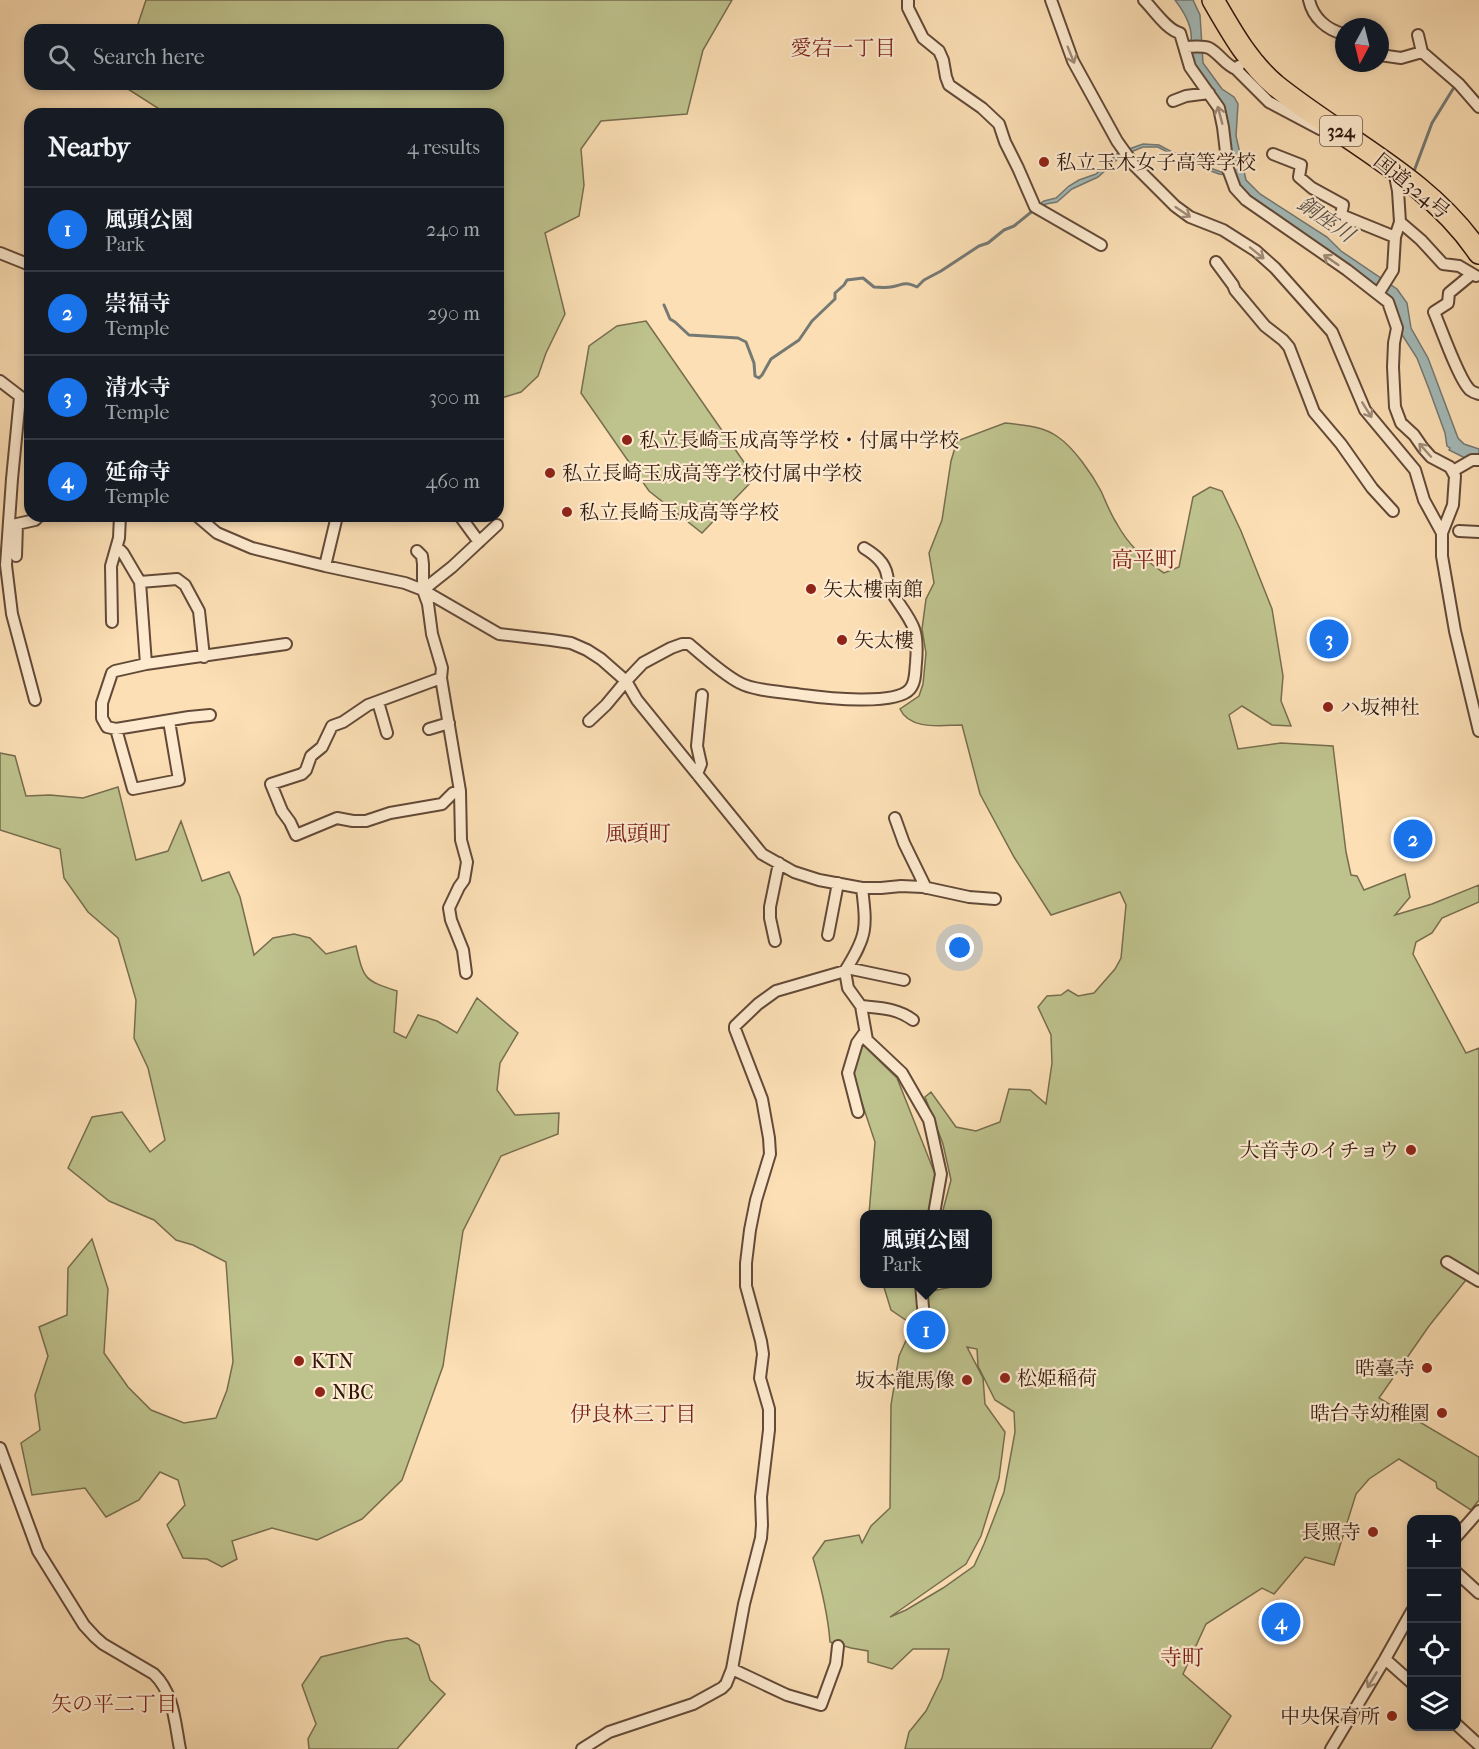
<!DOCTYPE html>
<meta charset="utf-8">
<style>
:root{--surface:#171b24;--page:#242831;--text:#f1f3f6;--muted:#9ea1a6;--line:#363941;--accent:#1a73e8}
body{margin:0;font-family:"IM FELL French Canon","Noto Serif JP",serif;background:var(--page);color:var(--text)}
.controls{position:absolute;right:18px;bottom:18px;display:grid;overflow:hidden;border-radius:12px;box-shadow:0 3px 9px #0003}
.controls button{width:54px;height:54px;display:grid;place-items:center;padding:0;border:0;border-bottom:2px solid var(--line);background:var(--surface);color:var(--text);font:30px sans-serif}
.compass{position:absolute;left:1335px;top:18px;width:54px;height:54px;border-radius:50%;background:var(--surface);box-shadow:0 3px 9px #0003;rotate:187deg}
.you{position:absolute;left:960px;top:948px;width:21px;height:21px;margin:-15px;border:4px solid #fff;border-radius:50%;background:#1a73e8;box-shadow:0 0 0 9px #1a73e833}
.badge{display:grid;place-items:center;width:39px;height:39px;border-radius:50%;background:var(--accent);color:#fff;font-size:20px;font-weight:700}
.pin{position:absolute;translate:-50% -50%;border:3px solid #fff;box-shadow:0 2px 6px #0006}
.popup{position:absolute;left:860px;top:1210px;width:132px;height:78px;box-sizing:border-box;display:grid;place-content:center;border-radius:12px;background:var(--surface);filter:drop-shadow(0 2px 4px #0005);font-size:20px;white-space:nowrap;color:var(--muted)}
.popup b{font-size:22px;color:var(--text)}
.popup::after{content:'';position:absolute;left:50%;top:100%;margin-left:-12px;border:12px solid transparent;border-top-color:var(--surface)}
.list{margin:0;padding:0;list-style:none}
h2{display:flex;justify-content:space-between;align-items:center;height:78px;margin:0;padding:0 24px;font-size:26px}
h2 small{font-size:20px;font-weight:400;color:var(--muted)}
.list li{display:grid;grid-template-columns:39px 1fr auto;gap:18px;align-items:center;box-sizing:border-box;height:84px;padding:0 24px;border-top:2px solid var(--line)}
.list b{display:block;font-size:22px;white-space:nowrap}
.list p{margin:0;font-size:20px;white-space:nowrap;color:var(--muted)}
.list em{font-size:20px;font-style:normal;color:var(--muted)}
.icon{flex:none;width:33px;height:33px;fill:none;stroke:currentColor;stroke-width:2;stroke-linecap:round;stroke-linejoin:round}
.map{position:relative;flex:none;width:1479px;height:1749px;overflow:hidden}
.search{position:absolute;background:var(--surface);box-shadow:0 3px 9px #0003;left:24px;top:24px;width:480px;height:66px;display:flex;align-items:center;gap:15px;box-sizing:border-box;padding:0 21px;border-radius:18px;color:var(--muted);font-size:22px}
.panel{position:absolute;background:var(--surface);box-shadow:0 3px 9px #0003;left:24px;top:108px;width:480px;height:414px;border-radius:18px}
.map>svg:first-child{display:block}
.green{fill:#bec28d;stroke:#776d4e;stroke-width:1.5;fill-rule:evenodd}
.water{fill:#a3bab8;stroke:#757974;stroke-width:1.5}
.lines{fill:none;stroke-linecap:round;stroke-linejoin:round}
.stream{stroke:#757974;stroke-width:3}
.street-casing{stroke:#634a38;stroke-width:14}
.highway-casing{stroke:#30180e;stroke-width:24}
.street{stroke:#fdeacf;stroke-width:10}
.highway{stroke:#fcdfb5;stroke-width:21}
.oneway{stroke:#a18c78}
.poi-dot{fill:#8f2418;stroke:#fdeacf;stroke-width:2}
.labels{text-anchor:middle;stroke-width:4.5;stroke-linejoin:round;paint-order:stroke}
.shield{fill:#fdeacf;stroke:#6e5748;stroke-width:1.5}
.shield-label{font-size:18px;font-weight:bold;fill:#30180e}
.poi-label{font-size:20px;fill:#30180e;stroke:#fdeacf;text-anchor:start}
.street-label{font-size:20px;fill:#30180e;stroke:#fdeacf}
.neighbourhood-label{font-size:21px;fill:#7a1f14;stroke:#fdeacf}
.water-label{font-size:21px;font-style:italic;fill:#58514a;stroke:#fdeacf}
.quarter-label{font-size:22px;fill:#7a1f14;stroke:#fdeacf}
</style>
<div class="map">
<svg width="1479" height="1749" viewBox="0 0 1479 1749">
<rect width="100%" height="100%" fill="#fcdfb5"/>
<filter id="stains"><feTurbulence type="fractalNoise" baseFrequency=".00333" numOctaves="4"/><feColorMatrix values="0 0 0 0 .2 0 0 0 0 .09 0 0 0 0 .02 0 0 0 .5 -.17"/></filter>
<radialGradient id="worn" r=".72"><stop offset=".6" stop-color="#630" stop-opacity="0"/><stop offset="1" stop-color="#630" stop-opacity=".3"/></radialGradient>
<path class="green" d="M146,0H732L703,50L687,114L601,121L581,149L584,185L579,216L545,233L565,314L546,353L538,376L521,392L498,399V114H167L120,84H498V30H136Z
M646,321L755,478L702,533L649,491L581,393L589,346L617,326Z
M1005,423C1023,425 1043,426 1058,437C1074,448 1092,474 1101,491C1106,502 1110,513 1117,524C1128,544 1144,560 1164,573L1179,567L1193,497L1210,487L1222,491L1241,531L1272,609L1283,676L1281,701L1291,726L1272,725L1242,706L1229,715L1238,749L1281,743L1333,746L1346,852L1351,875L1357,876L1364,890L1405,874L1410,897L1395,915L1432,904L1479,885V902L1442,918L1432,933L1416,942L1413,954L1466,1053L1479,1048V1279L1470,1275L1429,1326L1379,1398L1479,1457V1500L1471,1510L1437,1488L1436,1482L1399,1459L1369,1479L1356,1494L1334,1565L1305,1557L1274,1594L1262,1588L1206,1624L1183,1674L1231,1716L1211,1749H905L909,1732L926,1711L942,1678L949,1649H913L892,1669L868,1662V1651L851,1648L830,1642C828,1613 821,1586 813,1558L825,1541L859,1535L862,1543L871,1526L890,1508L891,1405L899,1356L913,1325L891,1310L883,1284H916V1288L928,1306L927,1292L952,1287L945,1284H988V1214H942L951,1180L943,1144L925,1097L931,1092L956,1127L976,1131L1000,1122L1009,1089L1030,1090L1046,1104L1052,1063L1051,1035L1038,1007L1047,996L1061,995L1068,990L1078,996L1094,993L1115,969L1121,958L1126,905L1120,892L1051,915L1014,857L980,794L962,725C943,725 910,731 900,709L919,696L923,684L926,653L922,629L926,599L934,583L929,553L942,520L951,461L957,441ZM967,1347L977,1349L978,1366L995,1400L1014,1412L1015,1432L1004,1492L984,1544L974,1566L943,1588L906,1610L890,1617L966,1564L981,1536L999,1478L1005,1432L985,1404L983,1378Z
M0,753L15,756L26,796L50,795L83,798L118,787L136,860L168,851L181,821L202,881L229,872L240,897L254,955L273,938L294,934L310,938L326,954L356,946C364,980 364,980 397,991L394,1032L406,1038L418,1015L437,1021L457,1033L477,998L518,1033L500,1063L497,1090L515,1115L559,1113L558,1134L501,1156L463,1231L443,1366L402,1480L362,1519L317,1540L272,1528L232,1541L237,1559L222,1567L207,1559L183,1558L167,1525L185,1505L178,1480L160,1472L139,1500L106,1517L85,1488L32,1495L21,1443L40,1430L35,1395L48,1356L39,1327L67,1315L68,1268L92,1239L108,1289L104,1353L128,1387L151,1410L184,1423L216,1418L227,1390L233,1362L226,1262L193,1245L176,1240L154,1220L109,1201L68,1168L92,1117L122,1112L150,1152L165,1140L148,1068L134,1038L136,1000L118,938L88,912L64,878L60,849L0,830Z
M862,1044L897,1078L935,1174L928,1214H869L875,1142L853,1076Z
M407,1638L419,1645L430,1680L445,1694L397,1749H309L308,1739L316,1724L302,1685L321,1657L386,1641Z"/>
<path class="water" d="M1175,0H1193L1200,15L1203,63L1222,89L1234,97L1238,104L1236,136L1246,180L1260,194L1327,237L1341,251L1397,289L1407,303L1411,328L1428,358L1458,438L1464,444L1479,449V459H1467L1449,450L1450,448L1447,446L1445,433L1429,389L1417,358L1399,330L1395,311L1250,200L1227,175L1219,174L1203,168L1190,157L1173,155L1158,147H1143L1121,156L1098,177L1072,189L1057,202L1046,204L1041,207L1038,205L1044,201L1056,198L1069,186L1079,180L1096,174L1118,153L1143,144L1159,145L1174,153L1191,154L1205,166L1221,172H1226L1224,115L1196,72L1188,51C1197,34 1185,13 1175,0Z"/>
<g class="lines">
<path class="stream" d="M1413,174L1432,123L1453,89
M664,305L670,319L675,322L689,335L738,338L746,342L754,363L755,376L759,378L762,375L771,359L799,340L812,321L835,299V293L844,285L847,280L863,278L874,287C879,287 885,288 891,287C903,285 904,281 917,287L924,280L941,271L979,246L988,243L1004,230L1014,226L1035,209"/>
<g class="street-casing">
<path id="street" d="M908,0V8L923,38L939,51L943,60L946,77L949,85L982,108L999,124L1005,142L1018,168L1035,207L1101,245
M1051,0L1073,61L1117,141L1134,165L1175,206L1190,217L1223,230L1256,251L1275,268L1332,332L1365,410L1415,470L1424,500L1442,533
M1144,0C1154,10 1167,30 1180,33L1190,67L1219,108L1223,127L1228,169L1235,188L1246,200L1347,270L1388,302L1397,328L1394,343L1393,367L1395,407L1401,423L1414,435L1423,448L1431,457L1450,467L1455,476L1453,505L1442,533V556L1455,631L1479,731
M1309,0C1313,18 1327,30 1344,34
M1418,35L1422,52L1459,84L1479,107
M1184,47C1192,47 1201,45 1209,48C1219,53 1225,65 1236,69L1239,66
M1380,55L1401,58L1422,52
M1236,69L1269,102L1320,129
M1173,101L1186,96L1209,93
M1273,154L1301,165L1299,177L1312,188L1343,205L1341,215L1395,237
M1400,222L1421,240L1443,264L1459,266L1476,276
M0,253L30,265
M1216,262L1233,285L1235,290L1265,326L1283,340L1289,347L1314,412L1341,444L1372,488L1393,511
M1472,274L1449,293L1448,303L1434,312C1441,328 1459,380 1470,390C1474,393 1475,393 1479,394
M1378,294L1393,270L1395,237L1400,222L1398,191L1394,171
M0,381L30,404
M20,397L12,479L6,565L12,614L35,700
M1453,471L1472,460H1479
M197,516L217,533L252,548L325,566L405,583L423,590L499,634L551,640L571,643L587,650L601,659L626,681L637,700L762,854L794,872L819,880L862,888C867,929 867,936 845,971
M460,516L479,542
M1459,531L1479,532
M117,547L123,553L140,582L146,664
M417,551L422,556L423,564V590L428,604L432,634L442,668L441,678L460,791L461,840L467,862L464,880L459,887L449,908L451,920L463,950L466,973
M16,556L17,524L35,520L39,516
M325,566L337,516
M140,582L177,579L185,585L199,611L204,657
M423,590L452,567L497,525
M112,622L111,566L119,538L120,516
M441,678L368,705L343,722L332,726L322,747L311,756L306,770L302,774L271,784L282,811L290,822L296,835L337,818L353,821H366L390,813L442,804L453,793L460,791
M378,702L387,733
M210,715L189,717L116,729L107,727L102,718V703L112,673L115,671L146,664L286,644
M589,721L606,705L626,681L643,663L671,648L682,644H689C703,656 724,675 740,683C754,691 786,692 803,695C825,698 896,706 910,689C916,682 915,671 916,663C919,628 913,624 894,596C889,589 889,583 887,575C885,562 874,554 864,548
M116,729L133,789L179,780L169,721
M429,729L449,723
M697,774L701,764L697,746L702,695
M895,818L904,843L926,888
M862,888H881L901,886L923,887L969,897L995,899
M828,935L838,883
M775,941L770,918V907L779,863
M847,968L904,980
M861,1006C880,1008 897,1008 913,1020
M858,1112L848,1073L857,1043L865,1032
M1447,1262L1479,1281
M921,1284L924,1319L927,1321L928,1341
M0,1448L38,1551L84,1625L95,1637L103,1644L154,1674C174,1693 175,1724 180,1749
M1456,1537L1479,1511
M1456,1572L1479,1593
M1385,1659L1412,1683
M732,1669L787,1695L821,1705L836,1664L838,1646
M1456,1724L1479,1745
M582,1749L609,1732L693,1704L722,1688L726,1684L732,1669L744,1604L761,1538L762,1525L761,1497L769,1430V1409L760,1378L763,1354L761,1341L746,1286V1263L750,1230L756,1200L770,1154L769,1138L762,1099L735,1029V1026L758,1004L776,991L845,971L848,988L861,1006L867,1040L902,1073L929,1120L941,1174L934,1214
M1331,1749L1385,1659L1412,1611"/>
</g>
<g class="highway-casing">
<path id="highway" d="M1213,0C1231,31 1248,62 1275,85C1343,140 1429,178 1479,253"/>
</g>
<use href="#street" class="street"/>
<use href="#highway" class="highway"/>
</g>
<defs><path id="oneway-shaft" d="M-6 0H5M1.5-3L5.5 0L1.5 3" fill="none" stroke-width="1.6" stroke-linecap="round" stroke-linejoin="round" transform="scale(1.5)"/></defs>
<g class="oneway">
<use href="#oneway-shaft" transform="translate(1071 55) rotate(68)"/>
<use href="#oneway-shaft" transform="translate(1220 115) rotate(-105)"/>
<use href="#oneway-shaft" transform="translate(1183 212) rotate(34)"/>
<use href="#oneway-shaft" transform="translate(1257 253) rotate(39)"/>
<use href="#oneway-shaft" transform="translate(1331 260) rotate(-146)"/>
<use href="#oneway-shaft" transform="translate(1367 410) rotate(58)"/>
<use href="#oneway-shaft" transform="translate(1425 450) rotate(-132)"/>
<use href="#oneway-shaft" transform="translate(1372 1680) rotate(121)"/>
</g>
<g class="poi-dot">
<circle cx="1044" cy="162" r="6"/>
<circle cx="627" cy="440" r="6"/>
<circle cx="550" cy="473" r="6"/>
<circle cx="567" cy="512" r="6"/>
<circle cx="811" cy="589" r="6"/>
<circle cx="842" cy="640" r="6"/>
<circle cx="1328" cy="707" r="6"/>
<circle cx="1411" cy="1150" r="6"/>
<circle cx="299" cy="1361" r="6"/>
<circle cx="1427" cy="1368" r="6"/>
<circle cx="1005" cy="1378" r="6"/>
<circle cx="967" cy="1380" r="6"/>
<circle cx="320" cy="1392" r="6"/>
<circle cx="1442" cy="1413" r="6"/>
<circle cx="1373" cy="1532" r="6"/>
<circle cx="1392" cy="1716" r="6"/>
</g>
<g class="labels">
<rect class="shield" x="1320" y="116" width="42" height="30" rx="4.5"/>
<g class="shield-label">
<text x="1341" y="137">324</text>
</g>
<g class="poi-label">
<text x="1056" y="169">私立玉木女子高等学校</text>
<text x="639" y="447">私立長崎玉成高等学校・付属中学校</text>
<text x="562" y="480">私立長崎玉成高等学校付属中学校</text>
<text x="579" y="519">私立長崎玉成高等学校</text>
<text x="823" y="596">矢太樓南館</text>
<text x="854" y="647">矢太樓</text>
<text x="1340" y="714">ハ坂神社</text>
<text x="1399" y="1157" text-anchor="end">大音寺のイチョウ</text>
<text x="311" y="1368">KTN</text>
<text x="1415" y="1375" text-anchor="end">晧臺寺</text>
<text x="1017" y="1385">松姫稲荷</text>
<text x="955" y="1387" text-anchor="end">坂本龍馬像</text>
<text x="332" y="1399">NBC</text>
<text x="1430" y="1420" text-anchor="end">晧台寺幼稚園</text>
<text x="1361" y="1539" text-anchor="end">長照寺</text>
<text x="1380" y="1723" text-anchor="end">中央保育所</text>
</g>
<g class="street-label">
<text transform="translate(1412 186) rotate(39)" y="7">国道324号</text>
</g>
<g class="neighbourhood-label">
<text x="843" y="55">愛宕一丁目</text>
<text x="633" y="1421">伊良林三丁目</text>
<text x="114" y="1711">矢の平二丁目</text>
</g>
<g class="water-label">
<text transform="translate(1326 219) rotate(35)" y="7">銅座川</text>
</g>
<g class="quarter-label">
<text x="1144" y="567">高平町</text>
<text x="638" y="841">風頭町</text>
<text x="1182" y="1665">寺町</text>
</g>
</g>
<rect width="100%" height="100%" filter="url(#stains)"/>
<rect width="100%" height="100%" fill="url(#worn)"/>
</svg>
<div class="controls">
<button>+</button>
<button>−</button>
<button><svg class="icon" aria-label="locate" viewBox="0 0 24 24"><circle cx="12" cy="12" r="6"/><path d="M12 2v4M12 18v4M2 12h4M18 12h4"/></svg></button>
<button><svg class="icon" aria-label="layers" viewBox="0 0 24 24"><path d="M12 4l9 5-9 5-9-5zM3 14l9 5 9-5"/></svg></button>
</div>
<svg class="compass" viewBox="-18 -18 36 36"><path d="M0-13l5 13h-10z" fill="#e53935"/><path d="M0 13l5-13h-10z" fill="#9ea1a6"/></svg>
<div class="you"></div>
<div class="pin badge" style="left:926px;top:1330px">1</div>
<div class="popup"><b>風頭公園</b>Park</div>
<div class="pin badge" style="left:1413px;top:839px">2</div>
<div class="pin badge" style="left:1329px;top:639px">3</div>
<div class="pin badge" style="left:1281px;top:1622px">4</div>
<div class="search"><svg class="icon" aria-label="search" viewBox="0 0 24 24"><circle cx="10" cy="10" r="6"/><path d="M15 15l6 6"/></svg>Search here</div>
<section class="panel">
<h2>Nearby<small>4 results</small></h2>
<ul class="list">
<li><span class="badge">1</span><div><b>風頭公園</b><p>Park</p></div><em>240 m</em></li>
<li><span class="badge">2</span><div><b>崇福寺</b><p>Temple</p></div><em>290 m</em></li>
<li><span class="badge">3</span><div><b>清水寺</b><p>Temple</p></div><em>300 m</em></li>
<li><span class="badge">4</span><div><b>延命寺</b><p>Temple</p></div><em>460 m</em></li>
</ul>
</section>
</div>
